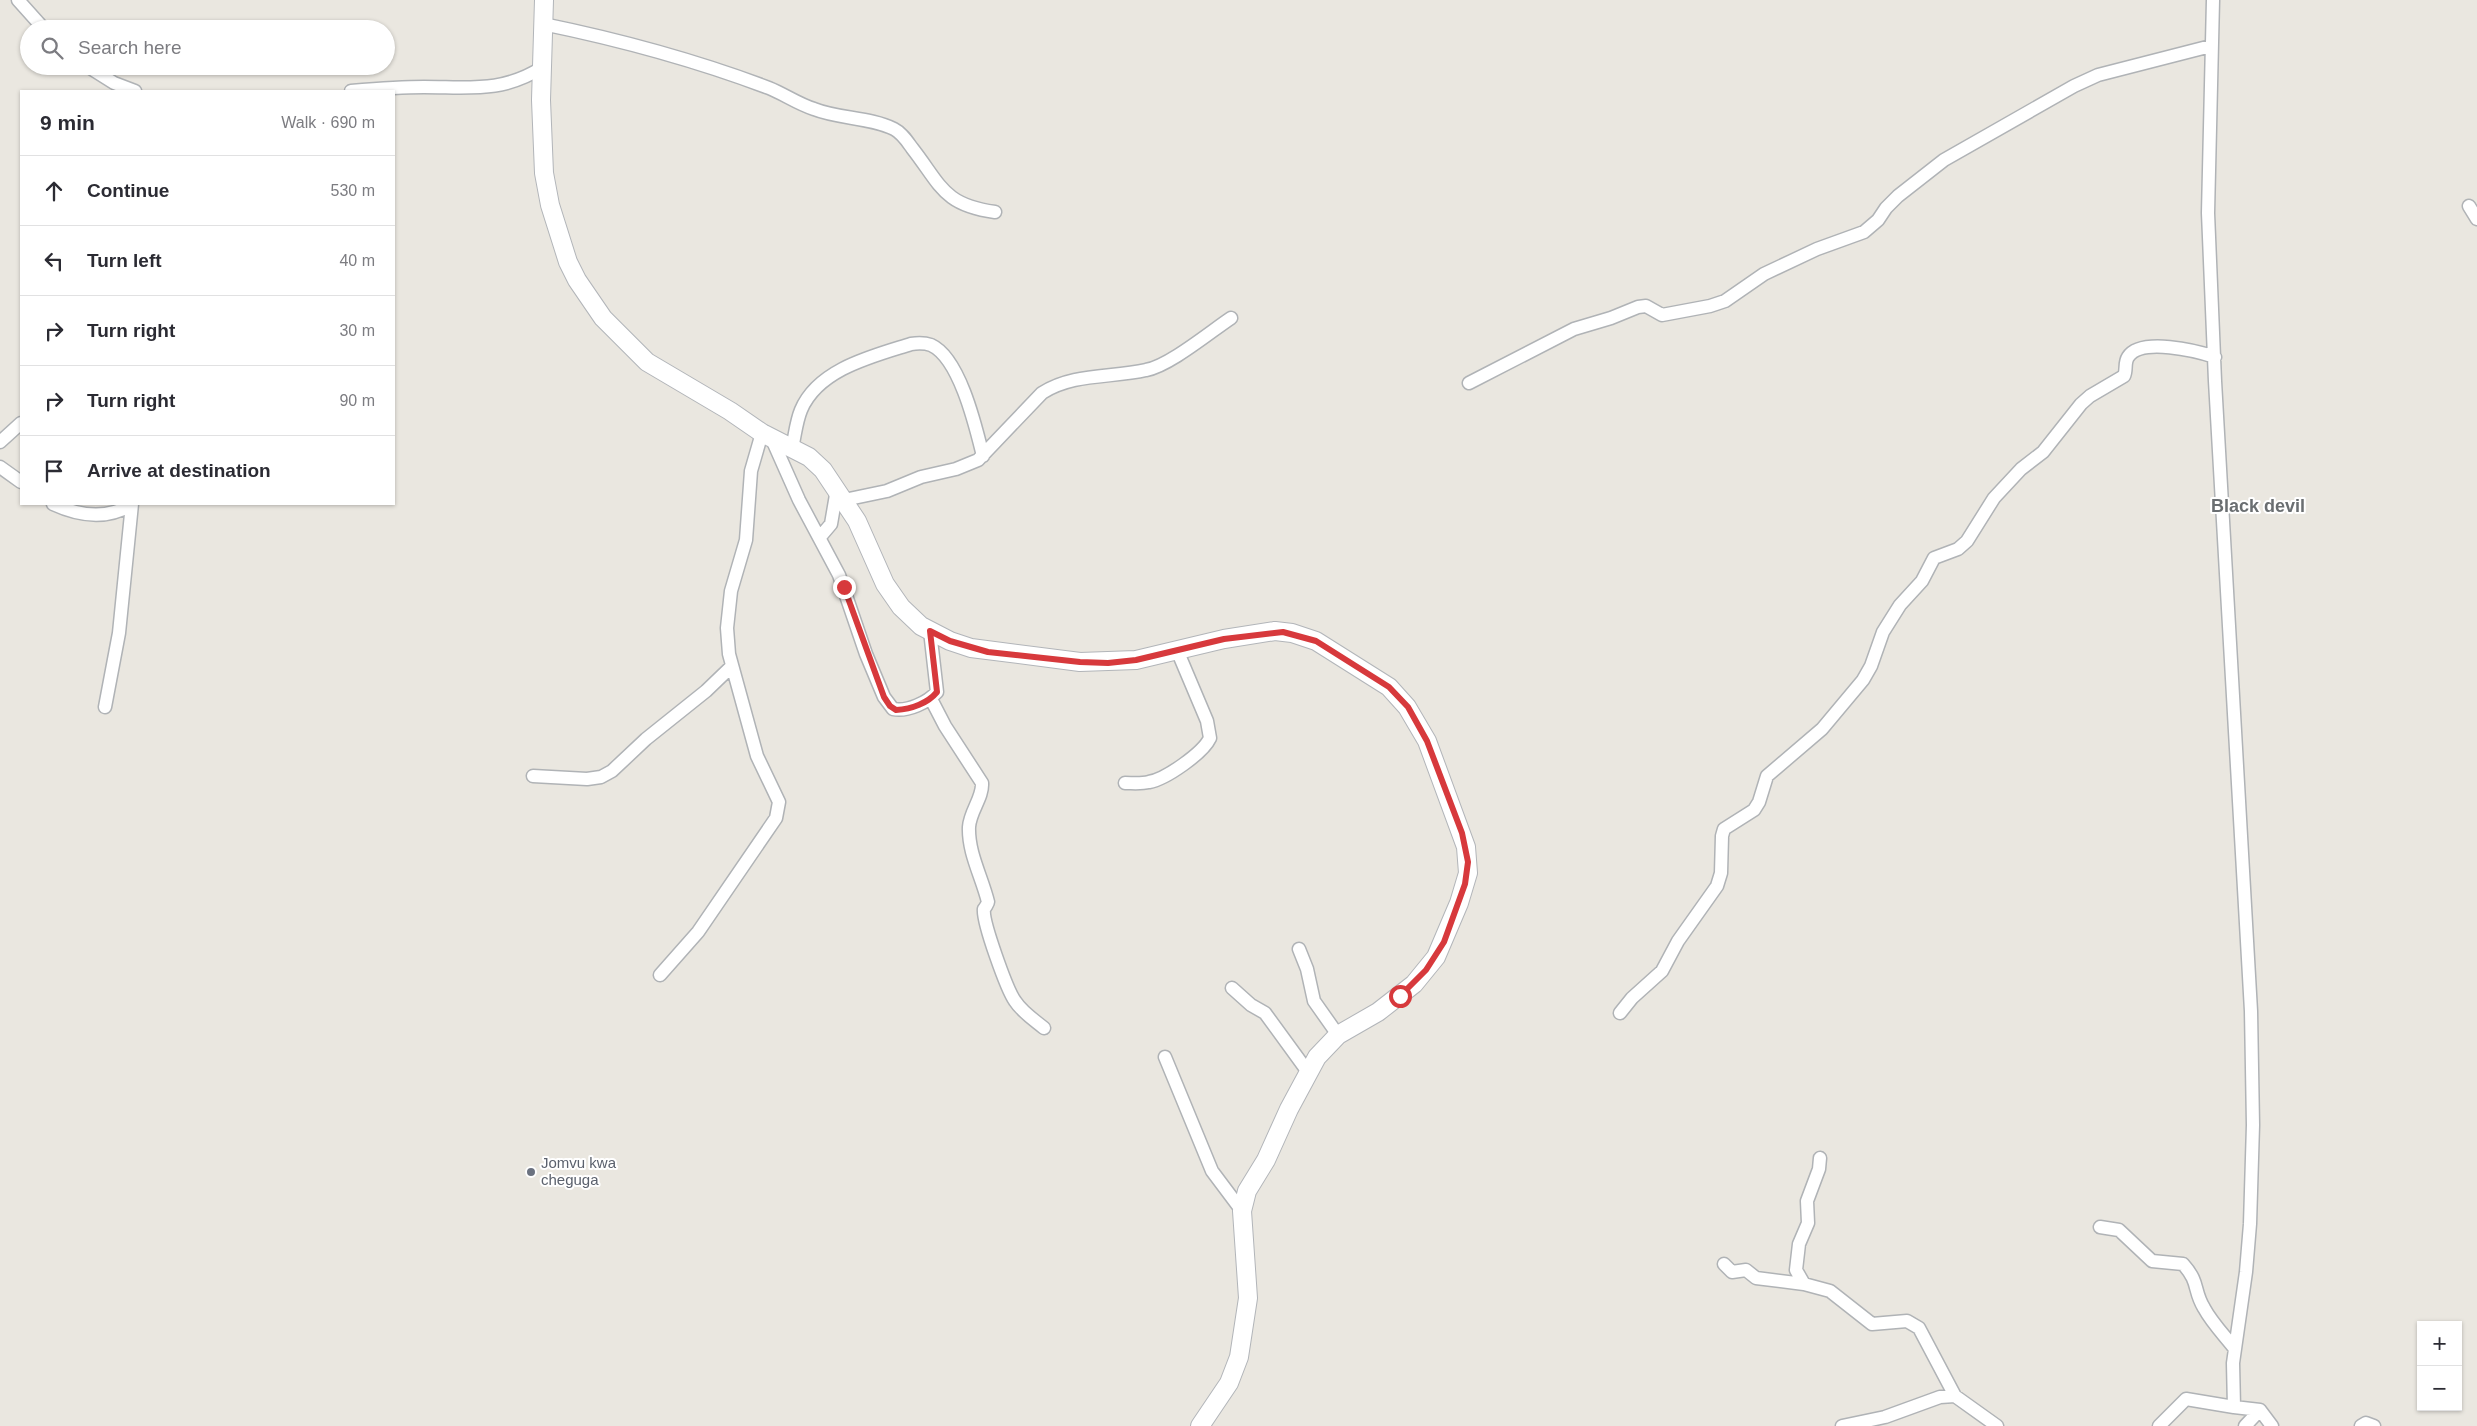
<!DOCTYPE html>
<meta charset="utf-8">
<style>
:root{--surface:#fff;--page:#f7f7f7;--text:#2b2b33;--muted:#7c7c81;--line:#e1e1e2}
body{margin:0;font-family:Helvetica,sans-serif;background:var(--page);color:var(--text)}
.controls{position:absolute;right:15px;bottom:15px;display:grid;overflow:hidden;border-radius:0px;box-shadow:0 1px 4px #0004}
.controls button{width:45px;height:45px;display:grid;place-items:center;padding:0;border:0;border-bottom:1px solid var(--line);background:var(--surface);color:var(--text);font:25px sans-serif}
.stop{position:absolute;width:15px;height:15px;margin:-11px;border:4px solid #d7393c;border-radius:50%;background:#fff}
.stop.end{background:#d7393c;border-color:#fff;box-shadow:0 1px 5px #0008}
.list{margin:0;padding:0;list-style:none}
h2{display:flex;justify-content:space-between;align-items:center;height:65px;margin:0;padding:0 20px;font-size:21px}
h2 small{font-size:16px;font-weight:400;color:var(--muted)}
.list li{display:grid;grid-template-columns:32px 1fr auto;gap:15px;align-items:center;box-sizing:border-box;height:70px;padding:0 20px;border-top:1px solid var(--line)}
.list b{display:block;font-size:19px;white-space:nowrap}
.list em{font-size:16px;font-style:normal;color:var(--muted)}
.icon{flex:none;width:28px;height:28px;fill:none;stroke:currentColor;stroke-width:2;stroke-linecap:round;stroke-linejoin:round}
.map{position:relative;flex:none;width:2477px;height:1426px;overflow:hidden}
.search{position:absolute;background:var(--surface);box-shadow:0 1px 4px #0004;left:20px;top:20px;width:375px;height:55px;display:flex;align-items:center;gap:12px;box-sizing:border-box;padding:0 18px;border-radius:28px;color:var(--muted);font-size:19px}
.panel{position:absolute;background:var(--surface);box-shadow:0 1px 4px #0004;left:20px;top:90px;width:375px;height:415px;border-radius:0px}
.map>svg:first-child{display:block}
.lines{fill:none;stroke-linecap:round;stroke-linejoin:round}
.minor-casing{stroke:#b0b3b6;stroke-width:15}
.secondary-casing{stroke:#b2b5b9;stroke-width:20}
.minor{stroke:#fff;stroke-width:12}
.secondary{stroke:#fff;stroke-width:18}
.route{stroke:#d7393c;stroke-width:6}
.worship-dot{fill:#6b7280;stroke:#fff;stroke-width:2}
.labels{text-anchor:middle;stroke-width:4;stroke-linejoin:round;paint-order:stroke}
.worship-label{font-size:15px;fill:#5b616d;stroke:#fff;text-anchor:start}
.quarter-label{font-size:18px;font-weight:bold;fill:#6a6e71;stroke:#fff}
</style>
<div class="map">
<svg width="2477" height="1426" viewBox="0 0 2477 1426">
<rect width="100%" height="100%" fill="#eae7e0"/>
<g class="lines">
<g class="minor-casing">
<path id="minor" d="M18,0L44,29
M2213,0L2208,213L2215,381L2251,1011L2253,1125L2250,1224L2246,1272L2233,1363L2234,1407L2260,1410L2245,1426
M543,24C621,40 695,60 769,88C784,94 798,104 814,109C839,119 870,117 894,129C902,133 907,141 912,148C941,185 943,205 995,212
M87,66L114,83L135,91
M351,91C375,89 399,87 424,87C470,87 502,93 543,67
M2469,206L2477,219
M1469,383L1574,329L1611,318L1638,307L1646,306L1662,315L1710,306L1725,301L1764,274L1817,249L1864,232L1878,220L1886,208L1898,196L1944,160L2074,86L2098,75L2211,46
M771,437L799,500L839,575L866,654L884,697L893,709C908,712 928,702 937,692L930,631
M0,442L21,423
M792,448C795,436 796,422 801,410C818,369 873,356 911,344C918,343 925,343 931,345C960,358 976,428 983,456
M0,467L21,482
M844,500L887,491L921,477L956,469L978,460L1042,393C1073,373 1111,378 1146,370C1169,366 1210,332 1231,318
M53,504C79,516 106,520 131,505
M820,537L831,524L837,489
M931,699L945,726L982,783C983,798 970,811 969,827C968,853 982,877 988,902C988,903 985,908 984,909C982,921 1007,990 1015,1001C1022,1012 1033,1019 1044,1028
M105,707L119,633L132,504
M533,776L587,779L601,777L612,771L646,739L706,691L732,666
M1125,783C1133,783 1141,784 1149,782C1166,779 1203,753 1210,738L1207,721L1177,650
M1299,949L1307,969L1314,1001L1338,1035
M660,975L698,932L776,818L779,802L757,756L729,654L727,628L731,591L746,540L751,471L762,433
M1232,988L1251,1005L1265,1013L1308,1072
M1620,1013L1632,998L1662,971L1678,941L1717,886L1721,873L1722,836L1724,829L1754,810L1759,802L1767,776L1822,729L1863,680L1871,666L1883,632L1900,605L1922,581L1934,558L1958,549L1967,541L1994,498L2021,469L2043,452L2081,404L2090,396L2124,376C2127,370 2124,363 2128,357C2141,337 2197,351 2215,357
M1165,1057L1212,1171L1242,1211
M2100,1227L2119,1230L2152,1261L2183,1264C2200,1283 2193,1290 2204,1308C2212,1323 2225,1336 2235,1349
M1724,1264L1732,1272L1746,1270L1756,1278L1804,1284L1830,1291L1872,1324L1907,1321L1919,1328L1955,1396
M1804,1284L1796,1270L1799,1244L1808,1223L1807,1201L1819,1169L1820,1158
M2260,1410L2272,1426
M1842,1426L1885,1417L1940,1397L1955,1396L1997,1426
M2159,1426L2186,1399L2234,1407
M2361,1426L2366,1423L2374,1426"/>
</g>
<g class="secondary-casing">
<path id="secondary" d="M544,0L541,100L544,173L550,205L568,262L577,280L603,318L647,362L730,411L762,433L809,457L823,470L857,521L885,584L901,607L921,626L950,641L971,648L1080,662L1136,660L1224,639L1275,631L1292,633L1316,641L1389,687L1407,707L1427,741L1466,847L1468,873L1459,903L1436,957L1414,984L1378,1012L1338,1035L1317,1057L1289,1109L1266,1160L1247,1191L1242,1211L1248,1298L1239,1357L1229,1383L1200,1426"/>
</g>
<use href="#minor" class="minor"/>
<use href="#secondary" class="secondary"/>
</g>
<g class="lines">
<path class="route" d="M844,587L884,697L890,706L896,710C912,709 928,703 937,692L930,631L950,641L988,652L1080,662L1108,663L1136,660L1224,639L1283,632L1316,641L1389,687L1408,707L1427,741L1462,833L1468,862L1465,884L1444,942L1426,970L1400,996"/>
</g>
<circle class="worship-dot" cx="531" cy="1172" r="5"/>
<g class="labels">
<g class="worship-label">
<text x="541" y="1168">Jomvu kwa<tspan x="541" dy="17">cheguga</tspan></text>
</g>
<g class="quarter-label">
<text x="2258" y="512">Black devil</text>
</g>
</g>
</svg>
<div class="controls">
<button>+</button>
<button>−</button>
</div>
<div class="stop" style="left:1400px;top:996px"></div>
<div class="stop end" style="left:844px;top:587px"></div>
<div class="search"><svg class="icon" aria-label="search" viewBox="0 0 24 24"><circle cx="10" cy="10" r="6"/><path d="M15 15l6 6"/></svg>Search here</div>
<section class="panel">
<h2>9 min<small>Walk · 690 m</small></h2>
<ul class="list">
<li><svg class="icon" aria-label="ahead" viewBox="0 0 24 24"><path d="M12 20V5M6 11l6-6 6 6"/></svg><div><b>Continue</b></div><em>530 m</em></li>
<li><svg class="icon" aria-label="left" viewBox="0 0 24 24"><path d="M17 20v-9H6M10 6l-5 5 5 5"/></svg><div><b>Turn left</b></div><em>40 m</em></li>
<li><svg class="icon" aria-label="right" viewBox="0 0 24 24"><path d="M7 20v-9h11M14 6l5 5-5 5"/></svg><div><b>Turn right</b></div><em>30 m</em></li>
<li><svg class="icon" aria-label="right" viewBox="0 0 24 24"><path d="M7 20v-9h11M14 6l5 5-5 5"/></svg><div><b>Turn right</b></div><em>90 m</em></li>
<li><svg class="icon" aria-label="arrive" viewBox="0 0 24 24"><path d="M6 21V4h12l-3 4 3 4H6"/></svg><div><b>Arrive at destination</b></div></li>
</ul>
</section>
</div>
